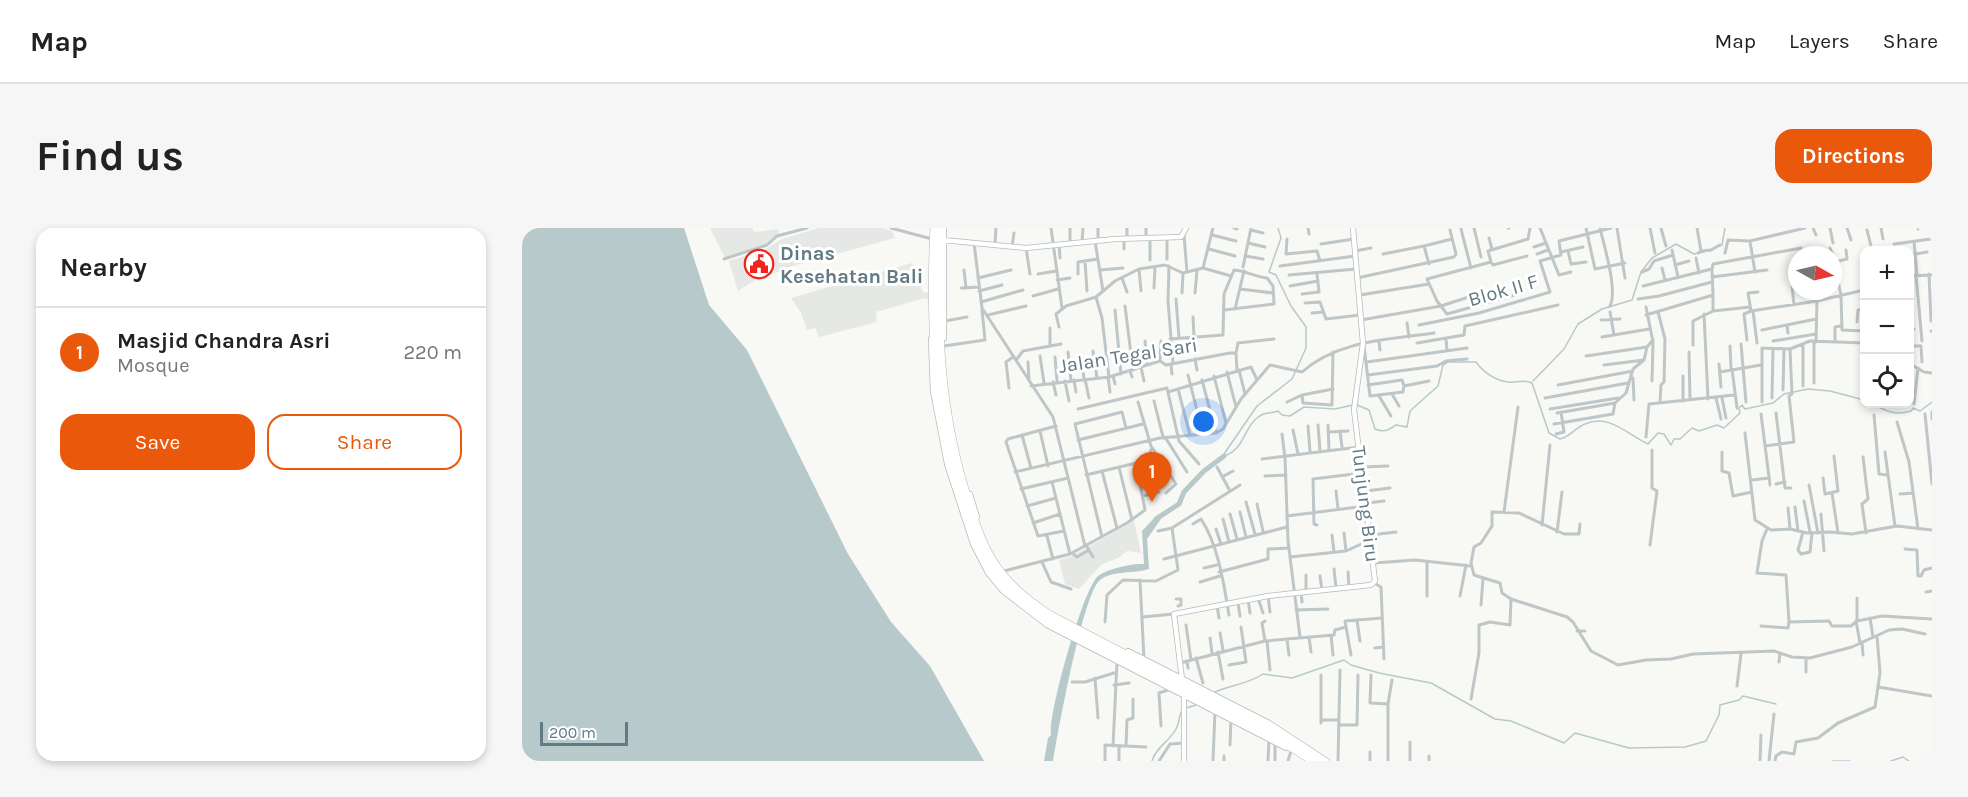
<!DOCTYPE html>
<meta charset="utf-8">
<style>
:root{--surface:#fff;--page:#f6f6f6;--text:#222;--muted:#767676;--line:#e0e0e0;--accent:#ea580c}
body{margin:0;font-family:Karla,sans-serif;background:var(--page);color:var(--text)}
.controls{position:absolute;right:18px;top:18px;display:grid;overflow:hidden;border-radius:12px;box-shadow:0 3px 9px #0003}
.controls button{width:54px;height:54px;display:grid;place-items:center;padding:0;border:0;border-bottom:2px solid var(--line);background:var(--surface);color:var(--text);font:30px sans-serif}
.compass{position:absolute;left:1266px;top:18px;width:54px;height:54px;border-radius:50%;background:var(--surface);box-shadow:0 3px 9px #0003;rotate:98deg}
.scale{position:absolute;left:18px;bottom:15px;width:88px;box-sizing:border-box;padding-left:6px;border:3px solid #617a83;border-top:0;font-size:16px;line-height:21px;white-space:nowrap;color:#617a83;-webkit-text-stroke:4px #fff;paint-order:stroke}
.you{position:absolute;left:682px;top:194px;width:21px;height:21px;margin:-15px;border:4px solid #fff;border-radius:50%;background:#1a73e8;box-shadow:0 0 0 9px #1a73e833}
.badge{display:grid;place-items:center;width:39px;height:39px;border-radius:50%;background:var(--accent);color:#fff;font-size:20px;font-weight:700}
.pin{position:absolute;translate:-50% -50px;filter:drop-shadow(0 2px 3px #0008)}
.pin::after{content:'';position:absolute;top:32px;width:21px;height:18px;background:inherit;clip-path:polygon(0 0,100% 0,50% 100%)}
.list{margin:0;padding:0;list-style:none}
h2{display:flex;justify-content:space-between;align-items:center;height:78px;margin:0;padding:0 24px;font-size:26px}
h2 small{font-size:20px;font-weight:400;color:var(--muted)}
.list li{display:grid;grid-template-columns:39px 1fr auto;gap:18px;align-items:center;box-sizing:border-box;height:90px;padding:0 24px;border-top:2px solid var(--line)}
.list b{display:block;font-size:22px;white-space:nowrap}
.list p{margin:0;font-size:20px;white-space:nowrap;color:var(--muted)}
.list em{font-size:20px;font-style:normal;color:var(--muted)}
.actions{display:flex;gap:12px;padding:18px 24px}
.actions a{flex:1;padding:14px 0;border:2px solid var(--accent);border-radius:18px;text-align:center;font-size:21px;color:var(--accent)}
.actions .main{background:var(--accent);color:#fff}
.icon{flex:none;width:33px;height:33px;fill:none;stroke:currentColor;stroke-width:2;stroke-linecap:round;stroke-linejoin:round}
.map{position:relative;flex:none;width:1410px;height:533px;overflow:hidden;border-radius:18px}
header{display:flex;align-items:center;gap:36px;box-sizing:border-box;height:84px;padding:0 30px;background:var(--surface);border-bottom:2px solid var(--line)}
header strong{font-size:28px}
nav{display:flex;gap:33px;margin-inline-start:auto;font-size:21px}
.intro{display:flex;align-items:center;justify-content:space-between;box-sizing:border-box;height:144px;padding:0 36px}
h1{margin:0;font-size:42px}
.button{padding:15px 27px;border-radius:18px;background:var(--accent);color:#fff;font-size:21px;font-weight:700}
main{display:flex;gap:36px;padding:0 36px}
aside{flex:1;background:var(--surface);border-radius:18px;box-shadow:0 3px 9px #0003}
.map>svg:first-child{display:block}
.built{fill:#e6e8e6}
.water{fill:#b7c9cb}
.lines{fill:none;stroke-linecap:round;stroke-linejoin:round}
.stream{stroke:#b7c9cb;stroke-width:1.5}
.river{stroke:#b7c9cb;stroke-width:5}
.secondary-casing{stroke:#b3bcbf;stroke-width:6}
.highway-casing{stroke:#b2b9bb;stroke-width:8}
.street{stroke:#bec6c8;stroke-width:3}
.secondary{stroke:#fff;stroke-width:4.5}
.highway{stroke:#fff;stroke-width:7}
.labels{text-anchor:middle;stroke-width:6;stroke-linejoin:round;paint-order:stroke}
.poi-label{font-size:20px;font-weight:bold;fill:#617a83;stroke:#fff;text-anchor:start}
.street-label{font-size:20px;fill:#617a83;stroke:#fff}
</style>
<header>
<strong>Map</strong>
<nav><a>Map</a><a>Layers</a><a>Share</a></nav>
</header>
<div class="intro"><h1>Find us</h1><a class="button">Directions</a></div>
<main>
<aside>
<h2>Nearby<small></small></h2>
<ul class="list">
<li><span class="badge">1</span><div><b>Masjid Chandra Asri</b><p>Mosque</p></div><em>220 m</em></li>
</ul>
<div class="actions"><a class="main">Save</a><a>Share</a></div>
</aside>
<div class="map">
<svg width="1410" height="533" viewBox="0 0 1410 533">
<rect width="100%" height="100%" fill="#f8f8f5"/>
<path class="built" d="M188,0H230L232,4L256,1L257,7L246,16L203,30Z
M297,0H360L370,3L373,10L267,39L246,48L244,45L216,63L207,33L246,20L260,11Z
M390,35L401,65L407,64V72L403,70L354,84L355,94L297,109L293,100L285,102L279,85L269,70Z
M612,293L619,325L605,323L596,330L580,336L557,361L543,356L537,332L550,328Z"/>
<path class="water" d="M0,0H162L187,77L225,122L326,326L369,394L408,438L462,533H0Z
M636,286L639,291L625,311L627,341C612,346 591,342 578,352C561,365 536,504 531,533H522L526,510L529,507C526,486 560,365 575,349C583,341 611,335 622,336L620,303Z"/>
<g class="lines">
<path class="stream" d="M1200,17L1203,0
M1011,153L1042,121L1056,96L1080,81L1110,72L1119,44L1130,30L1154,16L1172,26L1182,24
M1351,176C1364,183 1373,188 1389,183L1391,180L1398,183L1410,174
M835,177L847,182L853,201C863,205 866,202 874,197L885,199L888,183L916,158L921,137L926,134H954C961,144 974,153 986,154C995,155 1001,151 1010,155L1027,205L1038,211C1049,208 1053,200 1063,196C1087,185 1106,207 1126,216L1136,205L1142,206L1149,217L1152,211H1158L1170,200L1177,203L1195,197L1202,200L1218,185L1217,180L1220,177L1223,181L1251,175L1262,166L1286,161L1308,163L1342,172
M702,226L735,178L770,151L784,120V99L769,78L754,47L747,44L759,10L756,0
M702,228C723,221 721,201 735,190C742,183 748,186 756,183L760,187L768,188L782,179L813,181L831,177
M693,464C708,457 727,456 741,446L770,450L822,432L829,437L857,445L909,455L973,491L989,493L1042,515L1053,505L1107,520L1163,519L1184,513L1197,487L1198,477L1217,472L1221,468L1254,476
M664,480L674,477
M630,533C634,519 647,514 654,501C657,496 657,488 660,482
M1311,533H1328
M1369,533L1381,529L1387,533"/>
<path class="river" d="M634,291L657,276L662,264L682,243L702,228"/>
<g class="secondary-casing">
<path id="secondary" d="M421,12L504,20L593,11L659,9L664,0
M422,110V0
M409,111L411,163L425,236L451,316L466,345L481,363L525,397L764,520
M448,266L455,289
M606,423L747,495L805,533
M660,451L652,386L746,368L849,357L853,353L832,182L841,115L831,0
M662,533V467"/>
</g>
<g class="highway-casing">
<path id="highway" d="M412,0C407,94 412,185 441,275C449,300 456,325 472,346C486,364 504,379 523,391L751,508L790,533
M418,0C415,96 417,182 447,274C455,299 463,324 479,344C492,361 509,374 527,386L746,500L798,533"/>
</g>
<path class="street" d="M369,0L410,11
M529,0L540,80
M712,0L715,1
M786,0L787,6
M952,0L959,29
M986,0H987
M1018,0L1037,47L1049,44
M1064,0L1073,41L1103,35
M1078,0C1082,18 1096,62 1088,78
M1095,0L1103,50
M1128,0L1133,25
M1139,0L1144,18
M1175,0L1179,23L1176,25
M1291,0L1294,7
M1308,0L1311,15
M1325,0L1329,12
M1359,0L1361,11
M1396,0V1
M939,1L949,40
M729,2L741,5
M1345,2L1350,22
M662,7L665,44
M690,7L714,13
M624,10V0
M628,10V32
M645,10V31
M967,10L970,21
M602,11V21
M605,11V0
M765,11L764,26L795,23L798,33
M573,13L581,63
M576,13V0
M1228,13L1233,44
M1392,13L1395,47
M560,14L561,0
M452,15L460,80L531,189L563,318
M548,15V0
M726,15L743,19
M473,16L474,0
M537,16L538,30
M799,16L832,11
M1372,16L1409,11
M490,19L492,5
M1012,19L1024,15
M504,20L508,46
M1308,20L1311,27
M687,21L713,28
M1150,22L1156,49
M833,23L849,20
M1046,23L1049,36L1064,34
M1179,23L1189,22L1198,17
M1039,24L1061,19
M1203,25L1206,12L1228,13L1283,0
M861,26L902,18
M1015,26L1026,22
M1388,27L1405,24
M723,28L741,31
M1311,29L1319,67L1320,102L1342,103
M1174,30L1177,45
M202,31L245,17L255,8L285,0
M563,33L565,63
M969,34L971,37L1005,28
M1313,34L1325,31L1324,22
M907,36L902,18L930,11
M1153,37L1167,33
M647,38L646,73L651,135
M758,38L833,28
M721,39L729,0
M681,40L709,48
M1140,40L1143,52
M617,41L619,63
M1190,41L1191,36L1279,20
M442,42L444,60
M578,42L601,40
M1120,44L1127,41L1132,33L1151,27
M516,46L534,43
M556,46V34L576,31
M1407,46L1409,93
M767,47L834,41
M1394,47L1400,113
M1388,48L1410,47
M1190,49L1245,42
M456,50L489,42
M600,50L605,64
M835,50L932,29L934,26L928,2
M535,52L548,50
M768,58L796,53
M1121,58L1190,41L1191,67
M439,60L457,59
M632,60L633,39
M718,61L751,65
M1342,62V70
M457,63L480,57
M1236,64L1226,65L1229,83L1295,73L1342,62
M660,65L661,45
M673,65L675,42
M1000,65L925,86L915,73L905,51L969,34L966,23L1006,11L1008,0
M780,66L797,64L795,46
M838,67L907,56
M511,68L536,61
M574,69L580,90L587,149
M654,71L657,110
M1116,71L1137,68L1190,54
M459,74L501,62
M783,75L798,74L804,91L838,87
M1272,77L1270,58L1275,57
M603,78L611,142
M1124,79L1131,114L1130,153
M713,81L722,43
M593,82L599,146
M1231,83L1235,115
M1088,84L1092,107
M1136,84L1143,111L1142,154L1139,157L1138,174
M790,85L801,84
M1182,86L1186,171
M466,87L504,78
M1124,87L1191,67V83
M671,89L672,109
M839,92L919,78L959,65
M1079,92L1098,91
M423,93L445,89
M1335,94L1336,82H1342
M885,95L887,109
M897,97L957,85L1028,64L1018,33L1039,27L1037,13L1089,0
M1265,97L1266,105
M537,99L534,86L544,78L574,69L593,53L617,41L643,37L661,45L681,40L691,0
M528,100V118
M1388,101H1392
M1240,102L1294,91
M1409,103H1410
M1080,109L1127,101
M665,110L667,124
M648,111L701,107L702,66L712,42C725,43 733,49 745,50L751,58L752,76L702,82
M924,111L925,123
M1225,112L1222,86L1229,83
M1313,112V99L1318,98
M623,113L625,137
M857,113L858,122
M1251,113L1294,106
M1294,114L1295,73
M895,115L942,107L943,98L1036,77
M1219,116L1224,174
M1171,117V93L1191,83L1228,79
M422,118L463,112L460,82
M842,118L848,168L881,164L882,158
M1208,118L1209,141
M1388,118H1399L1400,134
M571,123L575,150
M546,124L549,153
M1167,124L1168,172
M714,125L716,115L752,111
M518,128L522,155
M559,128L562,151
M1064,128L1125,119
M533,129L535,153
M673,131L675,142
M494,132L501,123L539,116
M638,132L639,113
M506,134L507,153
M845,134L945,120
M649,136L650,146
M1197,136L1199,159
M1388,136L1402,144L1410,145
M1082,137L1122,132
M619,139L622,153
M1210,141L1215,180
M717,142L723,166
M608,143L610,149
M705,144L714,179
M1198,144L1239,137
M666,147L681,206
M846,147L915,138L924,133L945,131
M591,148L593,156
M692,148L704,195
M1161,148V173
M586,149L588,164
M1111,150L1112,172
M563,151L567,170
M552,152L554,164
M680,152L694,205
M543,153L547,173
M531,154L534,167
M1292,155V114
M846,157L880,152L882,158
M1036,157L1111,143
M509,158L587,149L638,133L644,137L708,125H714L715,142
M882,158L907,153
M1281,158V117
M487,160L484,134L491,129
M656,161L668,207
M1261,162L1262,121
M646,164L729,139L735,152
M870,166L877,178
M780,167L781,175L810,177L811,124
M857,168L869,188
M1023,170L1106,155
M1194,170L1199,191
M1200,170L1204,190
M1250,170L1251,121
M632,173L641,209
M616,174L629,218L654,256L644,265
M765,174L780,167L811,161
M1240,174V120L1268,121L1288,113L1342,115
M1392,176L1396,140
M556,181L645,160L657,213L677,236
M1028,181L1096,170
M1410,184V191
M1035,185L1093,175
M1254,185L1263,260H1269
M1239,186L1248,257
M1403,186L1410,256
M1352,187L1357,246L1366,247
M1375,194L1387,234L1396,301
M1032,196L1091,186L1093,175L1104,165L1111,141L1122,132L1125,119L1131,112
M796,197L798,222
M806,197L807,222
M534,198L486,211L484,214L516,308L542,303
M786,198L788,224
M771,202L776,226
M518,203L526,238
M818,203L820,219
M807,204L826,203
M1223,205L1233,292L1249,302L1268,301L1285,305L1308,304L1330,306L1375,298L1410,302
M760,206L763,230L766,313L778,409
M1034,206L1042,204L1039,184
M500,207L509,240
M643,209L665,244
M1124,209L1127,176L1212,167
M556,212L621,196
M1243,218L1272,214L1267,168L1270,166L1268,121
M1200,224V243L1207,245L1211,268L1230,264
M1363,224L1373,298
M1341,229L1346,271L1340,276L1344,305
M740,231L837,219
M597,239L610,292
M695,239L708,263
M841,239L866,238
M580,243L595,300
M493,244L638,210L694,205L701,201L719,171L748,137L780,144C816,112 866,112 912,105
M564,247L627,232L629,222
M743,248L764,247
M700,249L711,243
M1301,250L1303,266L1316,263L1312,228
M617,252L629,248
M1230,252L1247,250
M530,254L548,326
M1254,256L1263,254
M1287,257L1296,305
M499,261L546,250
M814,263L816,281
M844,263L868,260
M1310,265L1316,305
M1378,266L1391,265
M621,268L637,264
M1282,273L1288,304
M724,274L733,306
M846,275L862,273
M735,276L741,303
M505,278L534,270
M1273,279L1276,303
M1266,280L1268,301
M718,284L724,309
M982,284L996,179
M708,286L715,311
M1299,286L1302,323
M765,288L844,278
M701,291L707,314
M511,295L538,286
M671,296L679,291C696,316 702,357 707,387
M1058,296L1057,306H1042L997,285L970,284V298L959,315L952,319L949,335L952,347L978,355L980,365L989,371L1045,389L1051,394L1069,423L1096,437L1124,432L1149,431L1171,426L1252,423L1270,429L1288,430L1330,419L1367,402L1380,401L1403,406
M795,297L792,296L791,251L840,245
M1020,297L1028,217
M650,300L718,257
M694,301L699,316
M1245,301L1240,313L1235,345L1264,347L1267,394
M636,303L650,300
M1035,304L1040,264
M1281,304L1276,322L1279,326L1288,324L1290,305
M822,305L824,323
M810,307L812,324
M849,307L874,304
M525,308L531,331
M580,309L553,196L600,184L604,200
M564,317L571,329
M1128,317L1135,263L1130,260V222
M1383,321L1395,322L1396,348H1399L1402,342L1410,340
M550,325L555,329L567,322
M768,329L824,323L848,312
M642,331L765,299
M520,334L529,354L549,361
M852,335L893,332L949,338
M682,340L695,337
M812,341L814,360
M482,343L548,326L605,295L623,282L614,235
M697,344L746,331V321L767,320
M826,344L827,360
M784,347V364
M798,348L800,362
M618,352L622,431
M678,354L698,348
M852,355L859,359L862,431
M779,364L780,374
M1404,364L1410,363
M746,368L748,384
M905,368V333
M938,368L944,337
M736,370L741,385
M654,371H659V377L656,378
M726,371L728,385
M716,375L718,388
M695,377L697,390
M959,377L961,351
M774,382L806,381
M620,389L652,386
M1348,390L1351,409
M835,392L838,413
M1335,392V370
M1334,393L1338,415
M583,394L585,367L601,352L634,353L656,342L650,300
M664,397L669,432
M1239,398L1266,400L1267,394L1307,393L1310,398H1329L1335,393L1360,388L1410,391
M1055,403H1063
M698,405L701,422
M809,407L811,427
M787,409L789,424
M688,410L690,425
M765,411L767,427
M743,413L740,395L743,393
M745,413L748,442
M1340,414L1341,427
M853,420L861,419
M696,424L701,451
M829,427L823,393L860,390
M674,430L681,455
M665,433L666,440
M1257,434L1258,425
M658,435L743,413L812,407L813,402L824,399
M707,437L724,434L719,399
M1284,444V430
M849,447L848,475L866,476
M573,450L576,490
M550,454H563L592,445
M592,457L607,455
M1215,458L1219,426
M1356,459L1410,468
M949,471L957,425V397L968,394L988,397L989,371
M799,492H817
M799,495V447
M817,497H835L836,447
M639,498L637,465L649,461
M888,514V533
M708,517L709,491
M591,518L595,434
M604,518L605,492L611,490V471
M597,519V533
M907,528V533
M583,533V517L624,519
M637,533L648,516L662,515
M691,533L693,483
M702,533V528
M746,533L747,511
M753,533V514
M766,533L769,523
M816,533L818,442
M848,533V524
M866,533V476L870,452
M1238,533L1239,507
M1247,533L1252,486
M1253,533L1254,528L1260,524L1272,526L1274,514L1296,510L1316,495L1353,479L1358,445L1355,408"/>
<use href="#secondary" class="secondary"/>
<use href="#highway" class="highway"/>
</g>
<defs>
<g id="civic-ring" transform="scale(1.5)"><circle r="9.5" fill="#fff" stroke="#f1231d" stroke-width="1.5"/><path d="M-.6-6.5H3V-4.5H.6V-3L4-1V1h2V6H-6V1h2V-1L-.6-3ZM-1.2 2.5V6h2.4V2.5Z" fill="#f1231d"/></g>
</defs>
<g fill-rule="evenodd">
<use href="#civic-ring" x="237" y="36"/>
</g>
<g class="labels">
<g class="poi-label">
<text x="258" y="32">Dinas<tspan x="258" dy="23">Kesehatan Bali</tspan></text>
</g>
<g class="street-label">
<text transform="translate(981 62) rotate(-16)" y="7">Blok II F</text>
<text transform="translate(606 127) rotate(-9)" y="7">Jalan Tegal Sari</text>
<text transform="translate(844 276) rotate(83)" y="7">Tunjung Biru</text>
</g>
</g>
</svg>
<div class="controls">
<button>+</button>
<button>−</button>
<button><svg class="icon" aria-label="locate" viewBox="0 0 24 24"><circle cx="12" cy="12" r="6"/><path d="M12 2v4M12 18v4M2 12h4M18 12h4"/></svg></button>
</div>
<svg class="compass" viewBox="-18 -18 36 36"><path d="M0-13l5 13h-10z" fill="#e53935"/><path d="M0 13l5-13h-10z" fill="#767676"/></svg>
<div class="scale">200 m</div>
<div class="you"></div>
<div class="pin badge" style="left:630px;top:274px">1</div>
</div>
</main>
